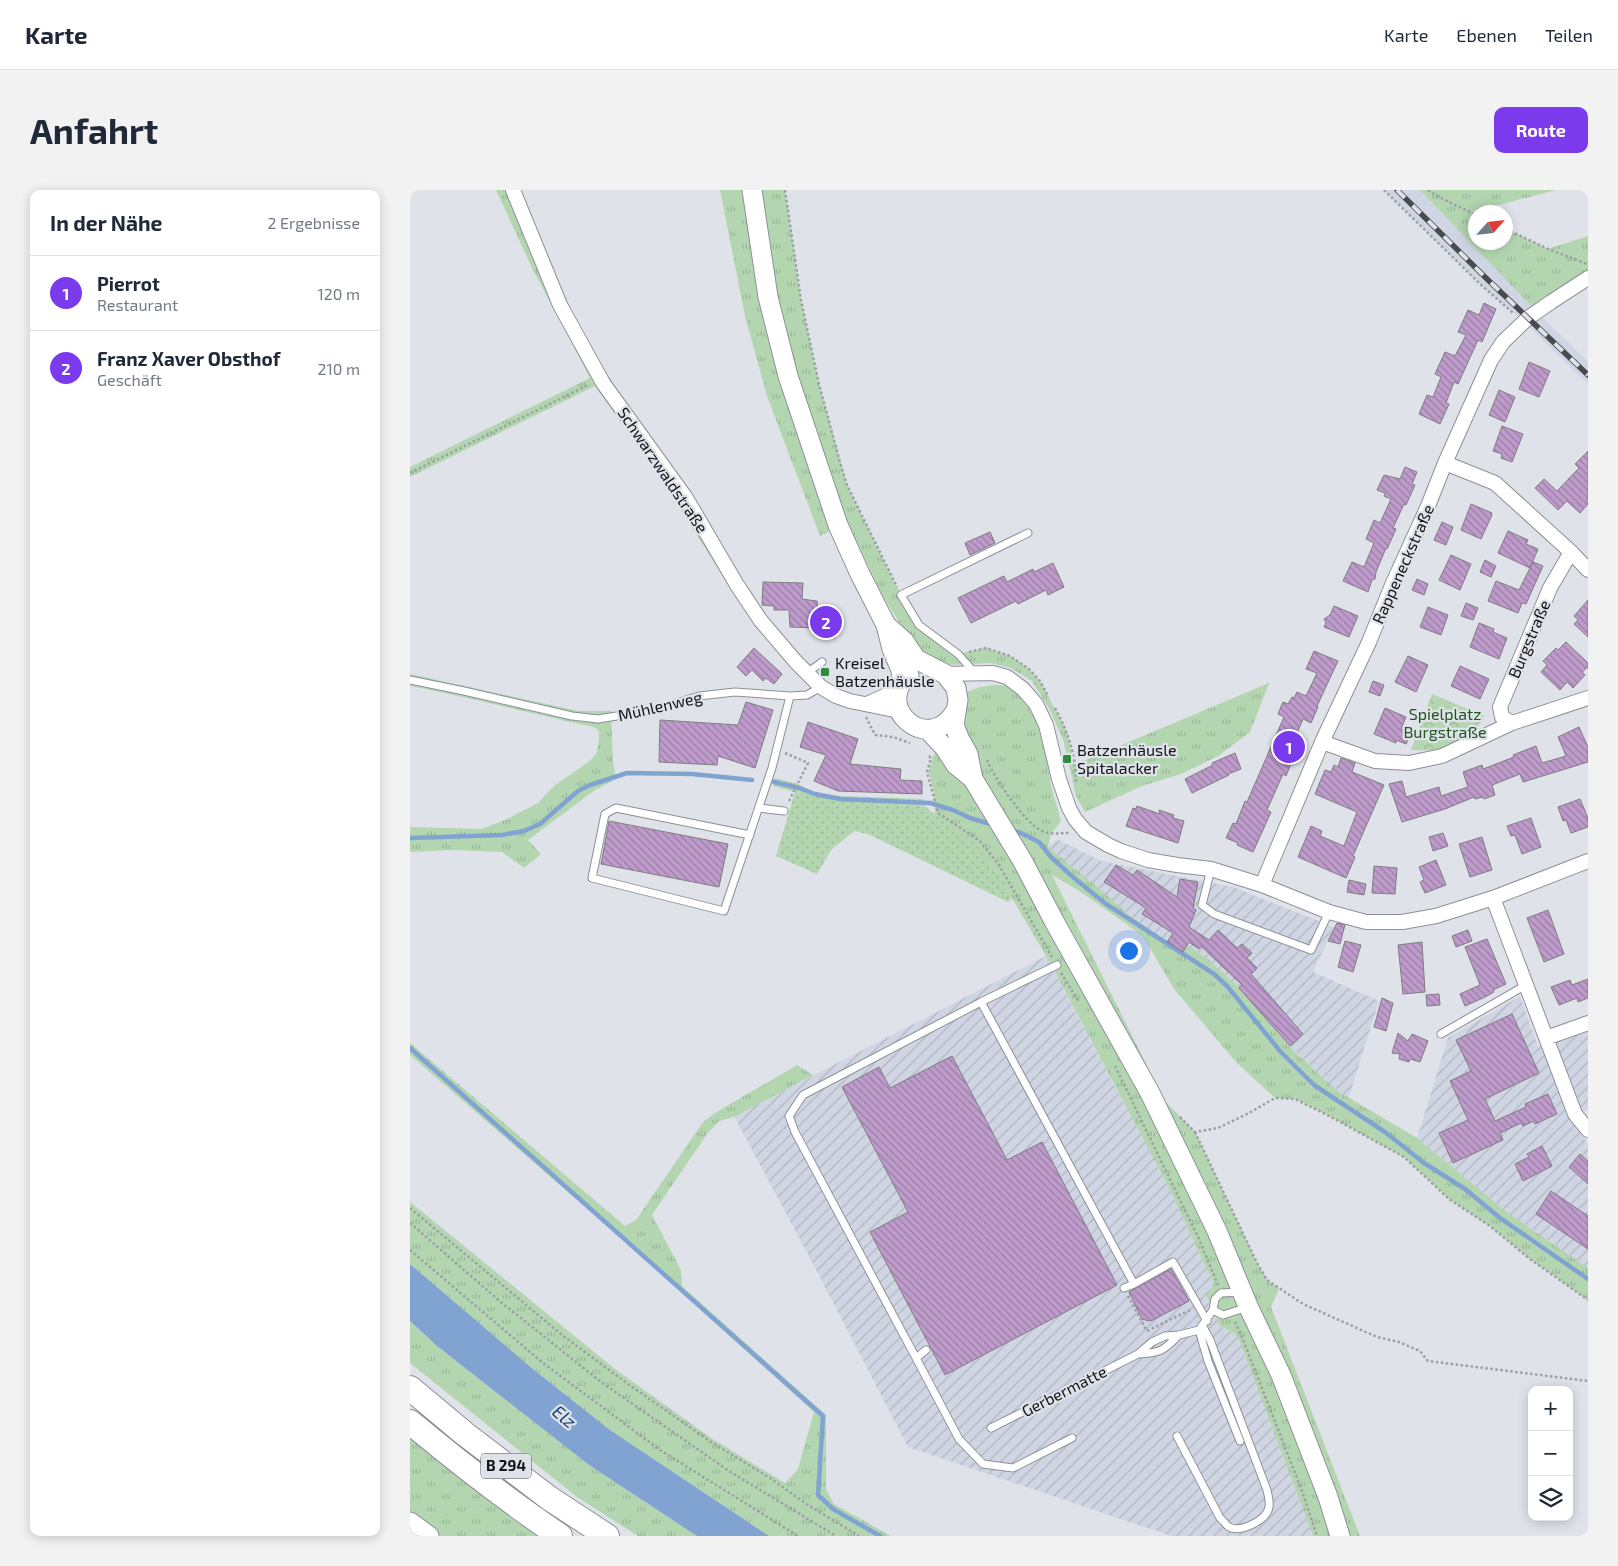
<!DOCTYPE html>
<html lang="de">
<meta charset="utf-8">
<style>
:root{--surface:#fff;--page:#f2f2f3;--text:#1f2937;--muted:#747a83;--line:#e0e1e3;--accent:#7c3aed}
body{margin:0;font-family:"Exo 2",sans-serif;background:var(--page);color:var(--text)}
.controls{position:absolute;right:15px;bottom:15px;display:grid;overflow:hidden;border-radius:10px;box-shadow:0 2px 12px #0003}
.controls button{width:45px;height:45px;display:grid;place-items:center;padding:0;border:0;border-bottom:1px solid var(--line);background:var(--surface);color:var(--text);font:25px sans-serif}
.compass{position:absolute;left:1058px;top:15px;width:45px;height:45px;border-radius:50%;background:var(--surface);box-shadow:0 2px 12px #0003;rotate:63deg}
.you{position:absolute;left:718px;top:760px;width:18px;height:18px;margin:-12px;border:4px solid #fff;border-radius:50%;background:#1a73e8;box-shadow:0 0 0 8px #1a73e833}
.badge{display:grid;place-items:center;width:32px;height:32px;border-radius:50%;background:var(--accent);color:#fff;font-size:16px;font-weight:700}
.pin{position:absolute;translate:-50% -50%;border:2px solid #fff;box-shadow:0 1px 5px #0006}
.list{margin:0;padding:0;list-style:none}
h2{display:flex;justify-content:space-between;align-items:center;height:65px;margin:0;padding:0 20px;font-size:21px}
h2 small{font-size:16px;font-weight:400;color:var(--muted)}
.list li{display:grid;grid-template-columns:32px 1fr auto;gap:15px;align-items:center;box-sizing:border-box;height:75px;padding:0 20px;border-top:1px solid var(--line)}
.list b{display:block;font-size:19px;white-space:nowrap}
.list p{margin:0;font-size:16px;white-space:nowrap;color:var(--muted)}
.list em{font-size:16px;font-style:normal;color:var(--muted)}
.icon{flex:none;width:28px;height:28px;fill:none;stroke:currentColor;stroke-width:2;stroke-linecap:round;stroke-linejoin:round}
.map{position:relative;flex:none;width:1178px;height:1346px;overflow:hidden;border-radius:10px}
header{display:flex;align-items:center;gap:30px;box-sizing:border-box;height:70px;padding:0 25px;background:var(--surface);border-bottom:1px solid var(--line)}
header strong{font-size:24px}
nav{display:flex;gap:28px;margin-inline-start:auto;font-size:18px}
.intro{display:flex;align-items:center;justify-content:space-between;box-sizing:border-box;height:120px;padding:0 30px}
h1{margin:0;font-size:35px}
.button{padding:12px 22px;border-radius:10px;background:var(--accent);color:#fff;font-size:18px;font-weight:700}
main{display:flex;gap:30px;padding:0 30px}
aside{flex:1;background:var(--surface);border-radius:10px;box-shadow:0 2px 12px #0003}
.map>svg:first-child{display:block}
.industrial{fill:url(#industrial-furrows)}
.built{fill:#d0d5e3}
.grass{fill:url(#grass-tufts)}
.park{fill:url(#park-crowns)}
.garden{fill:url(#garden-dots)}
.water{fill:#81a3d1}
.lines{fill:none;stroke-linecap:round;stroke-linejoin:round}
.stream{stroke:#81a3d1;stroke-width:4.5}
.building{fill:url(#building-back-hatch);stroke:#807c82}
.lane-casing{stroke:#8e9097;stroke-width:9}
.street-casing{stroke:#8e9097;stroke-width:16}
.secondary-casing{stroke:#8e9097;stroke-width:21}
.highway-casing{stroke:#8e9097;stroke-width:26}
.path{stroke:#9c9fa4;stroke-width:2.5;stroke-dasharray:2.5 2.5;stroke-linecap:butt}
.lane{stroke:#fff;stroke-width:7}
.street{stroke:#fff;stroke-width:14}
.secondary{stroke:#fff;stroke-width:19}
.highway{stroke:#fff;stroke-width:24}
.rail-casing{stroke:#484a4e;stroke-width:5.5}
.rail{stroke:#dfe2e9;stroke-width:4;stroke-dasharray:11;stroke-linecap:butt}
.poi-dot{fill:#2f8c3e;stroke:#dfe2e9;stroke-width:2}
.labels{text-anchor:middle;stroke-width:4.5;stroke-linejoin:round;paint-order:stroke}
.shield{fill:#dfe2e9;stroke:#505155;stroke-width:1}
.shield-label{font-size:15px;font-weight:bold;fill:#121316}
.street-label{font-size:16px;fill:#121316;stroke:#dfe2e9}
.poi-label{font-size:16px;fill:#121316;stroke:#dfe2e9;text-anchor:start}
.park-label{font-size:16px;fill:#1e581e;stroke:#dfe2e9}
.water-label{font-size:18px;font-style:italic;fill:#133f78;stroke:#dfe2e9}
</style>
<header>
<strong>Karte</strong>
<nav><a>Karte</a><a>Ebenen</a><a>Teilen</a></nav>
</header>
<div class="intro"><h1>Anfahrt</h1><a class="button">Route</a></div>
<main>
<aside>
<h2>In der Nähe<small>2 Ergebnisse</small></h2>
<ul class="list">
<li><span class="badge">1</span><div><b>Pierrot</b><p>Restaurant</p></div><em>120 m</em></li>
<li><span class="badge">2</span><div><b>Franz Xaver Obsthof</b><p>Geschäft</p></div><em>210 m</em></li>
</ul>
</aside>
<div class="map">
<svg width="1178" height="1346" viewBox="0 0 1178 1346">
<defs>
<pattern id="industrial-furrows" width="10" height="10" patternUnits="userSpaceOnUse" patternTransform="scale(1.25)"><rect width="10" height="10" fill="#d0d5e3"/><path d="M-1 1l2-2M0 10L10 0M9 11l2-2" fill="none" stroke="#b2b6c2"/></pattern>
<pattern id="grass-tufts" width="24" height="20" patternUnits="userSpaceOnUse" patternTransform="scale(1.25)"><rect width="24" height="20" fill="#b3d6b1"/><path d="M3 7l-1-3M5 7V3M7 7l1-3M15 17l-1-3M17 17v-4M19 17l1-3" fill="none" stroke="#99b798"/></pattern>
<pattern id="park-crowns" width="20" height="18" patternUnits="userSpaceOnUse" patternTransform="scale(1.25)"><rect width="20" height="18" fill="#b3d6b1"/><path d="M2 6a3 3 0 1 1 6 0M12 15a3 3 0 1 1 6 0" fill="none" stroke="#99b798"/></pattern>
<pattern id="garden-dots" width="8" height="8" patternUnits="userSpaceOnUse" patternTransform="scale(1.25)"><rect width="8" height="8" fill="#b3d6b1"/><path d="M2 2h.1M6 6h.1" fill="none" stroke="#99b798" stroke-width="1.8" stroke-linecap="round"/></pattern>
<pattern id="building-back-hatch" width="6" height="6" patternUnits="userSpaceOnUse" patternTransform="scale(1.25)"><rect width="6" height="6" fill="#be9bcb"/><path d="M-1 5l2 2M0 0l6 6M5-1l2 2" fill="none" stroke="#997da4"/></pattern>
</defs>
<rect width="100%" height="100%" fill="#dfe2e9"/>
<path class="industrial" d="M647,649L691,671L823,697L924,737L903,782L969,811L939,907L926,900L880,856L829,798L757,752L719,725L689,699L638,657Z
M636,766L758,996L804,1094L796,1106L810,1136L827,1145L903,1346H761L498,1257L402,1072L324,926Z
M1110,806L1128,857L1178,840V919L1159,926L1178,954V1078L1097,1022L1007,948L1038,848Z"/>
<path class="built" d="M974,0H1010L1127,122L1178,172V194L1114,132L1070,94Z"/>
<path class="grass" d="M86,0H111L164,127L200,189L271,289L333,391L321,399L244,278L185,196L0,287V277L180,188L122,78Z
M310,0H375L391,110L409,194L437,295L482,388L509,435L548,464L576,458L600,466L619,479L630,491L657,541L664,575L859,493L840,542L808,566L771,584L732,596L675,622L666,606L653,549L640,520L622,491L601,478L581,473L535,475L506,459L474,408L437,332L410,346L357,206L335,126Z
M1010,0H1146L1062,22L1065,25L1066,52H1096V39L1138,59L1178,46V88L1127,122Z
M0,484L169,521H201L203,572L206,589L185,600L118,650L131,664L114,678L92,662L44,660L0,662V637L71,639L95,630L128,613L144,596L181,570L187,562L189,549V541L184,537C123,524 62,508 0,496Z
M585,495L596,496L607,503L625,528L636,560L641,596L651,631L641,644L638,657L690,699L719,725L757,752L777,755L799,770L829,798L879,856L926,900L1007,948L1097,1022L1178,1078V1110L1120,1069L1080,1036L1039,1009L994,967L921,927L886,909L865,908L826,872L764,799L733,746L668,700L642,685L754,910L785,942L847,1073L857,1090L869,1099L861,1117L950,1346H903L827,1145L810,1136L796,1105L804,1094L758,996L643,778L585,679L565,654L525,625L524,604L519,582L522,568L534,549L552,540L555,503L570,497Z
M364,588L388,594L404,602L430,606L513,609L516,617L385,602L363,596Z
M0,853L215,1036L226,1030L293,932L308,921L387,875L403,885L326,926L309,931L297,944L242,1025L271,1080L272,1096L416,1225V1299L424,1314L481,1346H359L200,1240L124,1180L0,1074V1012L205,1179L301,1248L375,1293L388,1279L404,1222L220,1056L0,865Z
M0,1131L27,1156L179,1275L287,1346H228L167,1307L0,1173Z
M0,1232L150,1346H19L0,1332Z"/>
<path class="park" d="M1022,504L1074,526C1067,544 1048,553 1030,559C1021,561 1010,560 1001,560Z"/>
<path class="garden" d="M385,602L516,617C531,631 551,640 565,654C581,670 591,689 602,708L598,712L458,644L444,641L421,660L407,684L366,666Z"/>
<path class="water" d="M0,1074L124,1180L200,1240L359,1346H287L179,1275L27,1156L0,1131Z"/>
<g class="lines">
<path class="stream" d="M364,592L389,598L405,604L430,609L520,613L543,620L560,628L584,635
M601,640L611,643L629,652L641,667L664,688L696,714L804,784L817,796L870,861L904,895L975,942L1014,973L1055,999L1090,1028L1178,1089
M0,648L92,645L114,641L130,634L168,601L180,595L217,583L282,584L342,590
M0,858L413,1226L408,1305L423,1319L470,1346"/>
</g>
<path class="building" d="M1074,113L1086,119L1072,152L1068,150L1048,194L1044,192L1036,213L1039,214L1030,234L1009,224L1017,205L1023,207L1031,187L1025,184L1035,162L1045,166L1056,145L1048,142L1058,120L1069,125Z
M1119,172L1140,181L1129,207L1109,199Z
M1089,200L1105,207L1095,232L1079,225Z
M1092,236L1113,244L1102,272L1091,268L1092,264L1083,261Z
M1178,261V314L1170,323L1157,311L1148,320L1125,298L1134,289L1147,301L1169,278L1165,274Z
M995,277L1007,282L1002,294L1005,295L996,315L994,314L983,338L986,339L977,359L976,358L966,382L965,389L962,390L958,402L933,391L942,372L954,377L964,353L956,349L964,330L970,333L981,309L974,306L975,303L967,300L974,285L990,289Z
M1061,314L1082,323L1081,325H1082L1071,349L1051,340Z
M1032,332L1043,337L1036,355L1024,350Z
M1098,341L1118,350L1116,354L1128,359L1120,378L1088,363Z
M580,342L585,353L560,365L555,353Z
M1041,365L1061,374L1050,400L1029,390Z
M1075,370L1086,376L1081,387L1070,382Z
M1123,372L1133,376L1116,414L1112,413L1108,423L1078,411L1086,391L1109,400Z
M643,373L654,397L638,405L636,400L608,414L606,411L561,433L548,408L594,386L597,392L623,379L624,382Z
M1007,389L1018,394L1014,405L1002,400Z
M353,392L393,393L392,409L407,411L408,426L426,427L425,448L410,447L407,438L380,437L379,420H364V416L352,415Z
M1178,410V447L1164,434L1168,430L1164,426Z
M1056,413L1068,418L1063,430L1051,426Z
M924,416L948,426L939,447L914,437L916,433L914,429L920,425Z
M1018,417L1038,425L1031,445L1010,437Z
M1069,433L1084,439L1083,442L1097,448L1089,469L1060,457Z
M1156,452L1178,473V477L1172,482L1175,485L1163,498L1157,492L1150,500L1131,482L1137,475L1133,471L1146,458L1148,460Z
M344,458L372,484L364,494L356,488L353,491L342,480L336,486L327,477Z
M904,461L928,471L907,516L908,517L901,533L893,529L884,550L888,551L879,570L882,571L876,586L873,584L857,620L861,622L843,662L827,655L828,653L816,648L823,633L826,634L835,611L837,612L874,527L868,524L873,512L878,514L882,507L884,508L887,502L896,506L907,483L896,479Z
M998,466L1018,475L1006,502L985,492Z
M1050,476L1079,489L1070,509L1041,496Z
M963,491L974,495L970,506L959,502Z
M336,512L363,520L345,578L308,566L307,575L249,572L250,530L328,535Z
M975,518L996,527L991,539L1001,544L996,554L986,550V553L964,544Z
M398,532L448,549L440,574L491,579L490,590L512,591V604L428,601L404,591L416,565L390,557Z
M1169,537L1178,557V572L1113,592L1110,584L1082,595L1085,605L1074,609L1073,607L1065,609L1064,607L1035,619L992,632L979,594L992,591L996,607L1029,597L1031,606L1058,597L1053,582L1072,575L1073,579L1104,567L1103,565L1126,556L1132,573L1156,566L1148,547Z
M825,563L831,579L818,584L819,585L782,603L775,589L803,575L802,573Z
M931,568L945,573L942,582L974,595L943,666L945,667L936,688L888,667L901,636L912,641L910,646L934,656L947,622L905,604L915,580L921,582L924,575L928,577Z
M1170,609L1178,628V637L1161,643L1156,630L1153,631L1148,617Z
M727,616L750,624L749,620L764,625L763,628L774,631L768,653L716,636L723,618L726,619Z
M1121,628L1131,657L1112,664L1105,645L1101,646L1097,636Z
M199,631L318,654L309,697L191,674Z
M1033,643L1038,656L1023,661L1019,647Z
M1072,647L1082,680L1060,687L1049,654Z
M1026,670L1036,695L1015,703L1010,692L1014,690L1009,677Z
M706,675L723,685L727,680L767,707L770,689L788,692L783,718L786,720L779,737L799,750L808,740L827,758L832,754L842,763L837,768L847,778L841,784L893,844L880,856L829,798L832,795L791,756L789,759L779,752L773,762L757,752L763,743L732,724L736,718L694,692Z
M964,676L987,678L985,704L962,703Z
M939,690L956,694L954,705L937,702Z
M1138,720L1154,764L1134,772L1117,728Z
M927,733L935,735L930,754L918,751Z
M1058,740L1062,751L1046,757L1042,746Z
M1077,749L1096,794L1083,800L1084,802L1075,807L1055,816L1050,804L1070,795L1055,757Z
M935,751L951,755L943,782L928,777Z
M1012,752L1015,802L993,804L988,755Z
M1178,789V808L1168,812L1167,808L1149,815L1141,797L1160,790L1162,795Z
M1029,804L1030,815L1017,816L1016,805Z
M972,808L983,813L976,841L964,837Z
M1102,824L1129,883L1075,909L1085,931L1116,917L1115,914L1138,904L1147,924L1125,934L1124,931L1113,936L1111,933L1090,943L1093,950L1043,973L1029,943L1058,930L1040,891L1061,881L1046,850Z
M988,843L998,851L1002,844L1018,851L1010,872L1000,869L999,872L989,869L990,864L982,863Z
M542,866L597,970L632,952L707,1095L535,1185L460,1042L498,1022L432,897L469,877L480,898Z
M1132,956L1142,976L1113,991L1105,974L1119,967L1117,964Z
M1170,964L1178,971V994L1159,977Z
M1141,1001L1178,1026V1059L1126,1024Z
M761,1079L779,1111L743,1130L739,1131L732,1129L719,1102Z"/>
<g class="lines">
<g class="lane-casing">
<path id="lane" d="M397,483L412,472
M565,483L548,464L509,435L491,405L618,343
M0,490L54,501L162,526L188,529L244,520L289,506L325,502L380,506L397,505L411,497
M349,618L374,621
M340,645L206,618L195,624L182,688L314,721L362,578L380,506
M801,679L792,715L804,724L901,760L919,722
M647,775L571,812L724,1094L714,1098
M1031,844L1116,795
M724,1094L763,1072L797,1131
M803,1120L813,1125L838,1117
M789,1140L798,1171L830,1251
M516,1160L506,1168L549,1249L573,1274L603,1278L662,1248
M728,1164C751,1163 753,1161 769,1145
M506,1168L385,942L379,926L393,905L571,812
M581,1238L728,1164L742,1152L755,1146L769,1145L789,1140L803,1120L805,1109L811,1103L830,1102
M767,1246L810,1328C813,1330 816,1335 819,1337C831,1343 857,1330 859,1317C860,1312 858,1305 857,1300L800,1150L792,1135"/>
</g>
<g class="street-casing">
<path id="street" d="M103,0L150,115L193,193L276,308L327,395L351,431L386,472L411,497L426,506L440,511L489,521
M1035,273L1085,293L1161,362L1178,380
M535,484L583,483L597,487L613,499L626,514L636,535L649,589L659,618L665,629L676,642L698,655L711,661L738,670L767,675L801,679L852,695L919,722L956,732H992L1026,726L1083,708L1178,671
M457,514L488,500
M1102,533L1092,527L1090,517L1140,398L1161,362
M912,552L965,571L999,573L1032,566L1102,533L1178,508
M852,695L912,552L959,452L983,393L1018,316L1035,273L1081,170L1093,152L1118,128L1141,112L1178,88
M1083,708L1165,924L1178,940
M1136,848L1178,833"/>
</g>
<g class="secondary-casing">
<path id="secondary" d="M342,0L358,107L378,186L428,335L450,384L476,435L482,459L491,480L492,493
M476,435L494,451L506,469L535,484L546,498L548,510L544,535L550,550L558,564L563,589L612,670L644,731L740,903L807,1041L838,1116L871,1185L918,1307L930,1346
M499,485C462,516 518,566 545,522
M518,540L535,558L546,575L563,589
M0,1332L19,1346"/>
</g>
<g class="highway-casing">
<path id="highway" d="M0,1198L55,1244L139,1308L197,1346
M0,1232C48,1272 98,1311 150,1346"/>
</g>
<path class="path" d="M375,0L391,110L409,194L431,276L437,295L487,397
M974,0L1070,94L1103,123
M1018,0L1029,7L1066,25
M1096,39L1138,59L1177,74
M0,283L178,195
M559,462L576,458L600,466L619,479L630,491L637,504
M645,518C658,542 666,565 666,593
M456,527L465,545L483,547L500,553
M375,563L398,573L378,613
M519,566L521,568L517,582L528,623L570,651L589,675L642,767
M577,570C584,588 615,633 632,641C641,645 651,643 660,643
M651,783L669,812
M705,876L789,1049L808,1095
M770,927L785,942L808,938L839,923L865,908L885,909L921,927L994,967L1039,1009L1080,1036L1120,1069L1178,1110
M785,942L847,1073L857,1090L893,1114L967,1147L989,1152L1010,1161L1018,1171L1178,1191
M0,1018L152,1145L218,1194L301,1252L360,1288L398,1315L449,1346
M0,1033L92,1113L191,1192L319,1281L426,1346
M0,1060L133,1173L250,1260L388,1346
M718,1106L737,1141L780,1120
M825,1132L832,1147L892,1301L907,1346"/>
<use href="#lane" class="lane"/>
<use href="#street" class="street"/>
<use href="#secondary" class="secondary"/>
<use href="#highway" class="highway"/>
<g class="rail-casing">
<path id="rail" d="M987,0L1077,89L1178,185"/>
</g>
<use href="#rail" class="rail"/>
</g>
<g class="poi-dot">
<rect x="410" y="477" width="10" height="10" rx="2.5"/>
<rect x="652" y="564" width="10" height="10" rx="2.5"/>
</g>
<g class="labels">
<rect class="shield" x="71" y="1263.5" width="50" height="25" rx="4"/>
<g class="shield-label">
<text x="96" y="1281">B 294</text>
</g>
<g class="street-label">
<text transform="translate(253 280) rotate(56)" y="6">Schwarzwaldstraße</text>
<text transform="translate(993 374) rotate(-66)" y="6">Rappeneckstraße</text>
<text transform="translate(1119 449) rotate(-67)" y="6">Burgstraße</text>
<text transform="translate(250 516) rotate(-13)" y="6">Mühlenweg</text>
<text transform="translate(654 1201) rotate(-27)" y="6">Gerbermatte</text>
</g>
<g class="poi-label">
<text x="425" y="479">Kreisel<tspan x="425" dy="18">Batzenhäusle</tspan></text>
<text x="667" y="566">Batzenhäusle<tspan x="667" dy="18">Spitalacker</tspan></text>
</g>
<g class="park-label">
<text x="1035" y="530">Spielplatz<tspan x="1035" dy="18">Burgstraße</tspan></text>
</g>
<g class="water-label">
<text transform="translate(154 1227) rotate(40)" y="6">Elz</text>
</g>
</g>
</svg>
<div class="controls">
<button>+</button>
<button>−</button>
<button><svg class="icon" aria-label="layers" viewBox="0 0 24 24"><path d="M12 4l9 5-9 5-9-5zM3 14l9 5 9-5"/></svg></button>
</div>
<svg class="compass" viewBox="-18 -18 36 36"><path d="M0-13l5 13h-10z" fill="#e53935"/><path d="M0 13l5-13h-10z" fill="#747a83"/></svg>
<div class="you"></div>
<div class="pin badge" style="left:879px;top:557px">1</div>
<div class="pin badge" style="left:416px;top:432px">2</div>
</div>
</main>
